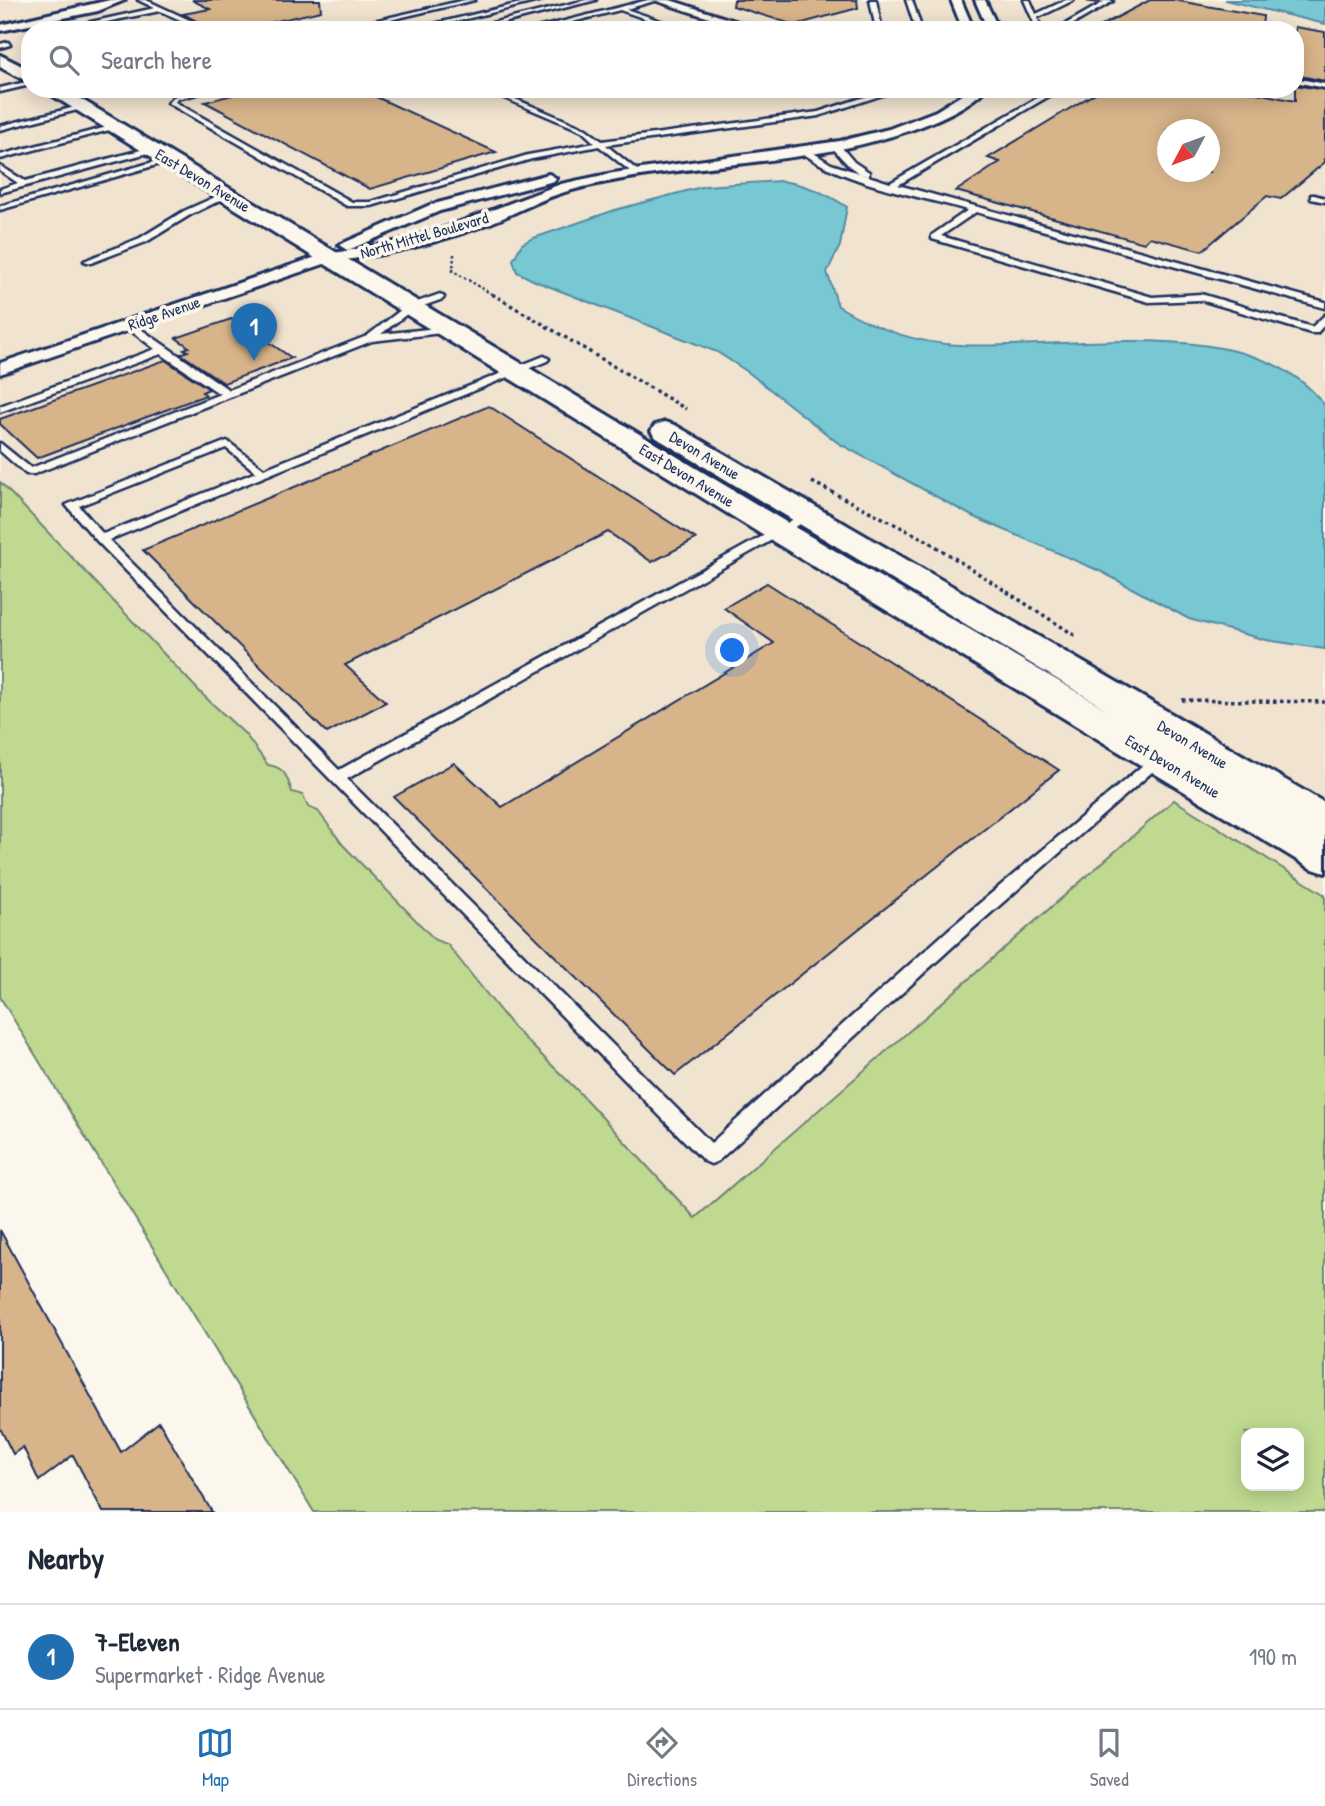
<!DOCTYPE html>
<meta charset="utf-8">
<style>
:root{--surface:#fff;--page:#f6f6f7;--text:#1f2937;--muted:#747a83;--line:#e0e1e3;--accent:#1f6fb2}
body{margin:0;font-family:"Patrick Hand",sans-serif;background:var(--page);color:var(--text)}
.controls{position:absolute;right:21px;bottom:21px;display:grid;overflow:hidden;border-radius:14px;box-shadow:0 4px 18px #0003}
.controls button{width:63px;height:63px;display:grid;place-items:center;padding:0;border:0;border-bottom:2px solid var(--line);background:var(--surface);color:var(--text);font:35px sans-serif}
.compass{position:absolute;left:1157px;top:119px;width:63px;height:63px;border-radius:50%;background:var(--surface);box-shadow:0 4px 18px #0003;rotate:229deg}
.you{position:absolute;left:733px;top:651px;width:24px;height:24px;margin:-18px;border:5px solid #fff;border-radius:50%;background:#1a73e8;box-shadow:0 0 0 10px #1a73e833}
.badge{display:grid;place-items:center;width:46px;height:46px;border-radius:50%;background:var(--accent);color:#fff;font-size:23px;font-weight:700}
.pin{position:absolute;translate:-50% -58px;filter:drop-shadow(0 2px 4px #0008)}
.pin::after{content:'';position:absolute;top:37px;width:24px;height:21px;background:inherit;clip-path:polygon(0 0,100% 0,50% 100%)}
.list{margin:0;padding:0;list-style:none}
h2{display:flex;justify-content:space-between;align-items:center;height:91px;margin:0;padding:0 28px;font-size:30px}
h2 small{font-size:23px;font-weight:400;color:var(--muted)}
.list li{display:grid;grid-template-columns:46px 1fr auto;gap:21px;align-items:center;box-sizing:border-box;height:105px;padding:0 28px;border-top:2px solid var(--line)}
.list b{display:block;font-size:26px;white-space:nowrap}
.list p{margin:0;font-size:23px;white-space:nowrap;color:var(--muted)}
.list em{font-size:23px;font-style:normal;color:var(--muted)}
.icon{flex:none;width:38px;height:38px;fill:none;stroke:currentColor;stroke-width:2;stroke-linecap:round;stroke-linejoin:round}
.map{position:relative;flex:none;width:1325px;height:1512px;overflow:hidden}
.search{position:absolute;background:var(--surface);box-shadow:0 4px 18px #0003;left:21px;right:21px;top:21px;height:77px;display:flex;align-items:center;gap:18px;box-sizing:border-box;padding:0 24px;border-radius:28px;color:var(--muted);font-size:26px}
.sheet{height:196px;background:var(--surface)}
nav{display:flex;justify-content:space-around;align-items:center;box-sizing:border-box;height:98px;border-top:2px solid var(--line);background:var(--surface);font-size:19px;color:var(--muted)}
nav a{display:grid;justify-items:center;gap:4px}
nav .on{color:var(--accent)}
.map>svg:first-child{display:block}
.built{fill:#f0e3cf;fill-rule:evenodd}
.green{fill:#bfd990;stroke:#6d8477;stroke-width:2;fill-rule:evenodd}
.water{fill:#78c8d4;stroke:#538ba5;stroke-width:2}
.building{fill:#d8b48a;stroke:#1b2f5e;stroke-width:2;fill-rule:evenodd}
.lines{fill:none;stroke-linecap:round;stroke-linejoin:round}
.service-casing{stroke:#1b2f5e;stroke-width:5}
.minor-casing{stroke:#1b2f5e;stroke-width:6}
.secondary-casing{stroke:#1b2f5e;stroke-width:6}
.path-far1{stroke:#1b2f5e;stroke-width:2.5;stroke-dasharray:2.5 2.5;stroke-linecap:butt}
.path{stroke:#1b2f5e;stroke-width:3.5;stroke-dasharray:3.5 3.5;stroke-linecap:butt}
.service{fill:#fbf7ec;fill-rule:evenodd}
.minor{fill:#fbf7ec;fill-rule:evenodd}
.secondary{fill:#fbf7ec;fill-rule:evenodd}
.labels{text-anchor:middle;stroke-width:7;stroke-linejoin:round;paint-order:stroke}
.far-street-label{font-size:16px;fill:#1b2f5e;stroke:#fbf7ec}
</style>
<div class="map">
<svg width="1325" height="1512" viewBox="0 0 1325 1512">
<rect width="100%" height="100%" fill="#fbf7ec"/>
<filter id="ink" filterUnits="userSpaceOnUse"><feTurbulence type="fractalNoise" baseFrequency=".0143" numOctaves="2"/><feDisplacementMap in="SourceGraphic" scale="14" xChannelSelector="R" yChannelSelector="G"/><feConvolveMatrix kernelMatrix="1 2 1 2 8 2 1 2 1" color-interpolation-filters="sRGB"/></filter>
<g filter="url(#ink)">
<path class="built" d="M0,0H1325V895L1173,800L695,1218L577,1090L513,1027L447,944L435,940L343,845L318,811L308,807L292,792L285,773L268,765L245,734L226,720L215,704L203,695L0,482ZM30,30H1295V89H30ZM1168,130H1210V172H1168Z"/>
<path class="green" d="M0,482L203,695L245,734L268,765C285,767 287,777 292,792L303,795L308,807L318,811L343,845L435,940L447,944L513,1027L577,1090L695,1218L1174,800L1325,895V1512H314L0,997ZM1246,1433H1299V1486H1246Z"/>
<path class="water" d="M1225,0H1325V24Z
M780,181C806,184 826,193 847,207L840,246L827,272L838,306C874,328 916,343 959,345C1063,351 1256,309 1325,406V649L1266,640L1189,619L1102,572L972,516L838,443L748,372L717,352L535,281L517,272L513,260L522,244L531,239L615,210L705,186Z"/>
<path class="building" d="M192,0H320L321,11L237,30H213L183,14L210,9Z
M734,0H857L858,8L795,25L733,6Z
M1150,0H1173L1263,16L1262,30H1093Z
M1295,27L1325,32V81L1295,75Z
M1295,85L1325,90V162L1281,199L1267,196L1202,251L1150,237L1144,243L956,191L1000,162L988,158L1102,89H1238L1295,101ZM1167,130H1209V172H1167Z
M255,89H359L496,152L370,189L205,102Z
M231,319L249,329L292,358L224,383L181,354L188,351L184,349L189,347L176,338Z
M165,360L209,389L202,392L206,395L37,458L0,424V419Z
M489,406L696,539L652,562L608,532L345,665L386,702L327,733L143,550Z
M767,583L1059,770L675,1075L394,797L454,763L502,807L774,643L724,608Z
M0,1230L121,1452L159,1422L212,1512H103L73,1455L39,1481L23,1447L13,1454L0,1428Z"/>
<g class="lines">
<g class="service-casing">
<path id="service" d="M138,0H146L211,30H203L160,11L67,30L59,29L155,8Z
M465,0H475L347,30H335Z
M533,0H543L421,30H409Z
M586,0H596L475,30H463Z
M648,0H658L626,9L687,30H677L620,10L540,30H529Z
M870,0H876L882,30H876Z
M906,0H912L922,30H916Z
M1024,0H1030L1036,14L1066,0H1074L1037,18L1043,30H1037Z
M1088,0L1113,1L1063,30H1055L1104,2Z
M8,42L10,45L0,48V44Z
M1295,78L1325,84V88L1295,82Z
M30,81V85L0,92V88Z
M204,89H216L177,99L175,102L352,202H371L528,155L595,143L582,131L483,89H492L586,129L602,141L818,112L890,89H901L819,116L606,145L638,171L639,173L635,175L599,146L532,159L371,206H347L168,103L173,97Z
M1053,89H1061L898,185L1325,302V308L976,212L941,236L1152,297L1201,294L1312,327L1325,315V324L1317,333H1311L1201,300L1149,302L932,239V235L968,210C919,196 837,182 799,150L806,148L831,164L890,183Z
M83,105L85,108L0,130V126Z
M115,125L117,128L0,159V155Z
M831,142H837L854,162L869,172V176C853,174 841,157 831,146Z
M152,147L155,151L0,193V189L18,183L0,171V166L25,181Z
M167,158L174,160L0,210V206Z
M224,193L231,195L190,215L146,242L91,263L84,261L140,238L184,211Z
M1314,195L1325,198V202L1311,199V195Z
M440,294L444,297L443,299L412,310L381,334L447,327L452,330L450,332L372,341L34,474H26L0,451V443L31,468L220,394L161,354L0,412V406L155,349L126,327V323H132L229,390L367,336L406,306Z
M544,356L549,359L547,361L109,540L339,770L803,514H811V518L347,779L711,1143L948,930L1156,754L1161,753L1168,758L960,940L718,1161L711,1164L704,1161L97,541L66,505L227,441L264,469ZM226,448L256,472L103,534L79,506Z"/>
</g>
<g class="minor-casing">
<path id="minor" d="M110,0H125L98,11L0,31V25Z
M654,0H670L763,30H746Z
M951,0H961L974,30H963Z
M975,0H985L999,30H988Z
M971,89H986C969,106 944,117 922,126C809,169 684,160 568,191C539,199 513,215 485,225C435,244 383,256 330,262L0,374V363L322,255L387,244L439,230L561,184L613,173L840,141L889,129L936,111Z
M549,174L556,178L554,181L440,211L353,248L347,250L339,245L430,205Z"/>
</g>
<g class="secondary-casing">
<path id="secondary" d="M0,55L30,70V83L0,67Z
M42,89H64L791,525L1108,710L655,437L651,431L655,425L665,422L675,425L1325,803V873L1310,868L769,539Z"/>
</g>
<path class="path-far1" d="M454,254L453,271L495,296"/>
<path class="path" d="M492,294L686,409
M812,482L926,540L1076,636
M1182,700L1325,702"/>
<use href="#service" class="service"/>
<use href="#minor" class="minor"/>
<use href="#secondary" class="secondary"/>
</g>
</g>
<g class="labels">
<g class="far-street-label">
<text transform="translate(203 180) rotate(31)" y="6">East Devon Avenue</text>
<text transform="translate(424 235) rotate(-16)" y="6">North Mittel Boulevard</text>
<text transform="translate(164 313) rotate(-19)" y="6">Ridge Avenue</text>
<text transform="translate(705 455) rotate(31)" y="6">Devon Avenue</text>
<text transform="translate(687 475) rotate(31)" y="6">East Devon Avenue</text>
<text transform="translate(1193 744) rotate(31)" y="6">Devon Avenue</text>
<text transform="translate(1173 766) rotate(31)" y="6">East Devon Avenue</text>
</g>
</g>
</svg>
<div class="controls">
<button><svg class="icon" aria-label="layers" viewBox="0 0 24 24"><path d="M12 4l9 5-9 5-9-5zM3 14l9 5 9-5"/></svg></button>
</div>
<svg class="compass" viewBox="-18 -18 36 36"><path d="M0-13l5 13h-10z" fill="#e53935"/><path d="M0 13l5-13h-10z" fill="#747a83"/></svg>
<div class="you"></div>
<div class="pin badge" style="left:254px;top:361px">1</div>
<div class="search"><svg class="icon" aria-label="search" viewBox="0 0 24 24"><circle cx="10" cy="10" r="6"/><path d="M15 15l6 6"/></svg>Search here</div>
</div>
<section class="sheet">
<h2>Nearby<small></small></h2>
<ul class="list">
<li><span class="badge">1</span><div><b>7-Eleven</b><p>Supermarket · Ridge Avenue</p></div><em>190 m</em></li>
</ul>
</section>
<nav>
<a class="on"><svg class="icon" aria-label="map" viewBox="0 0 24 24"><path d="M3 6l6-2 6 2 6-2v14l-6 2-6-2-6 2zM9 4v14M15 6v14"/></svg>Map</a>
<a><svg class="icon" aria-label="directions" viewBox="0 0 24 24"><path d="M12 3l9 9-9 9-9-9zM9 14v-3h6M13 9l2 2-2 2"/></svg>Directions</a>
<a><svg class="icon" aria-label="saved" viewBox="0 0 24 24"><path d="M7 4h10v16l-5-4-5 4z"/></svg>Saved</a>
</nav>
